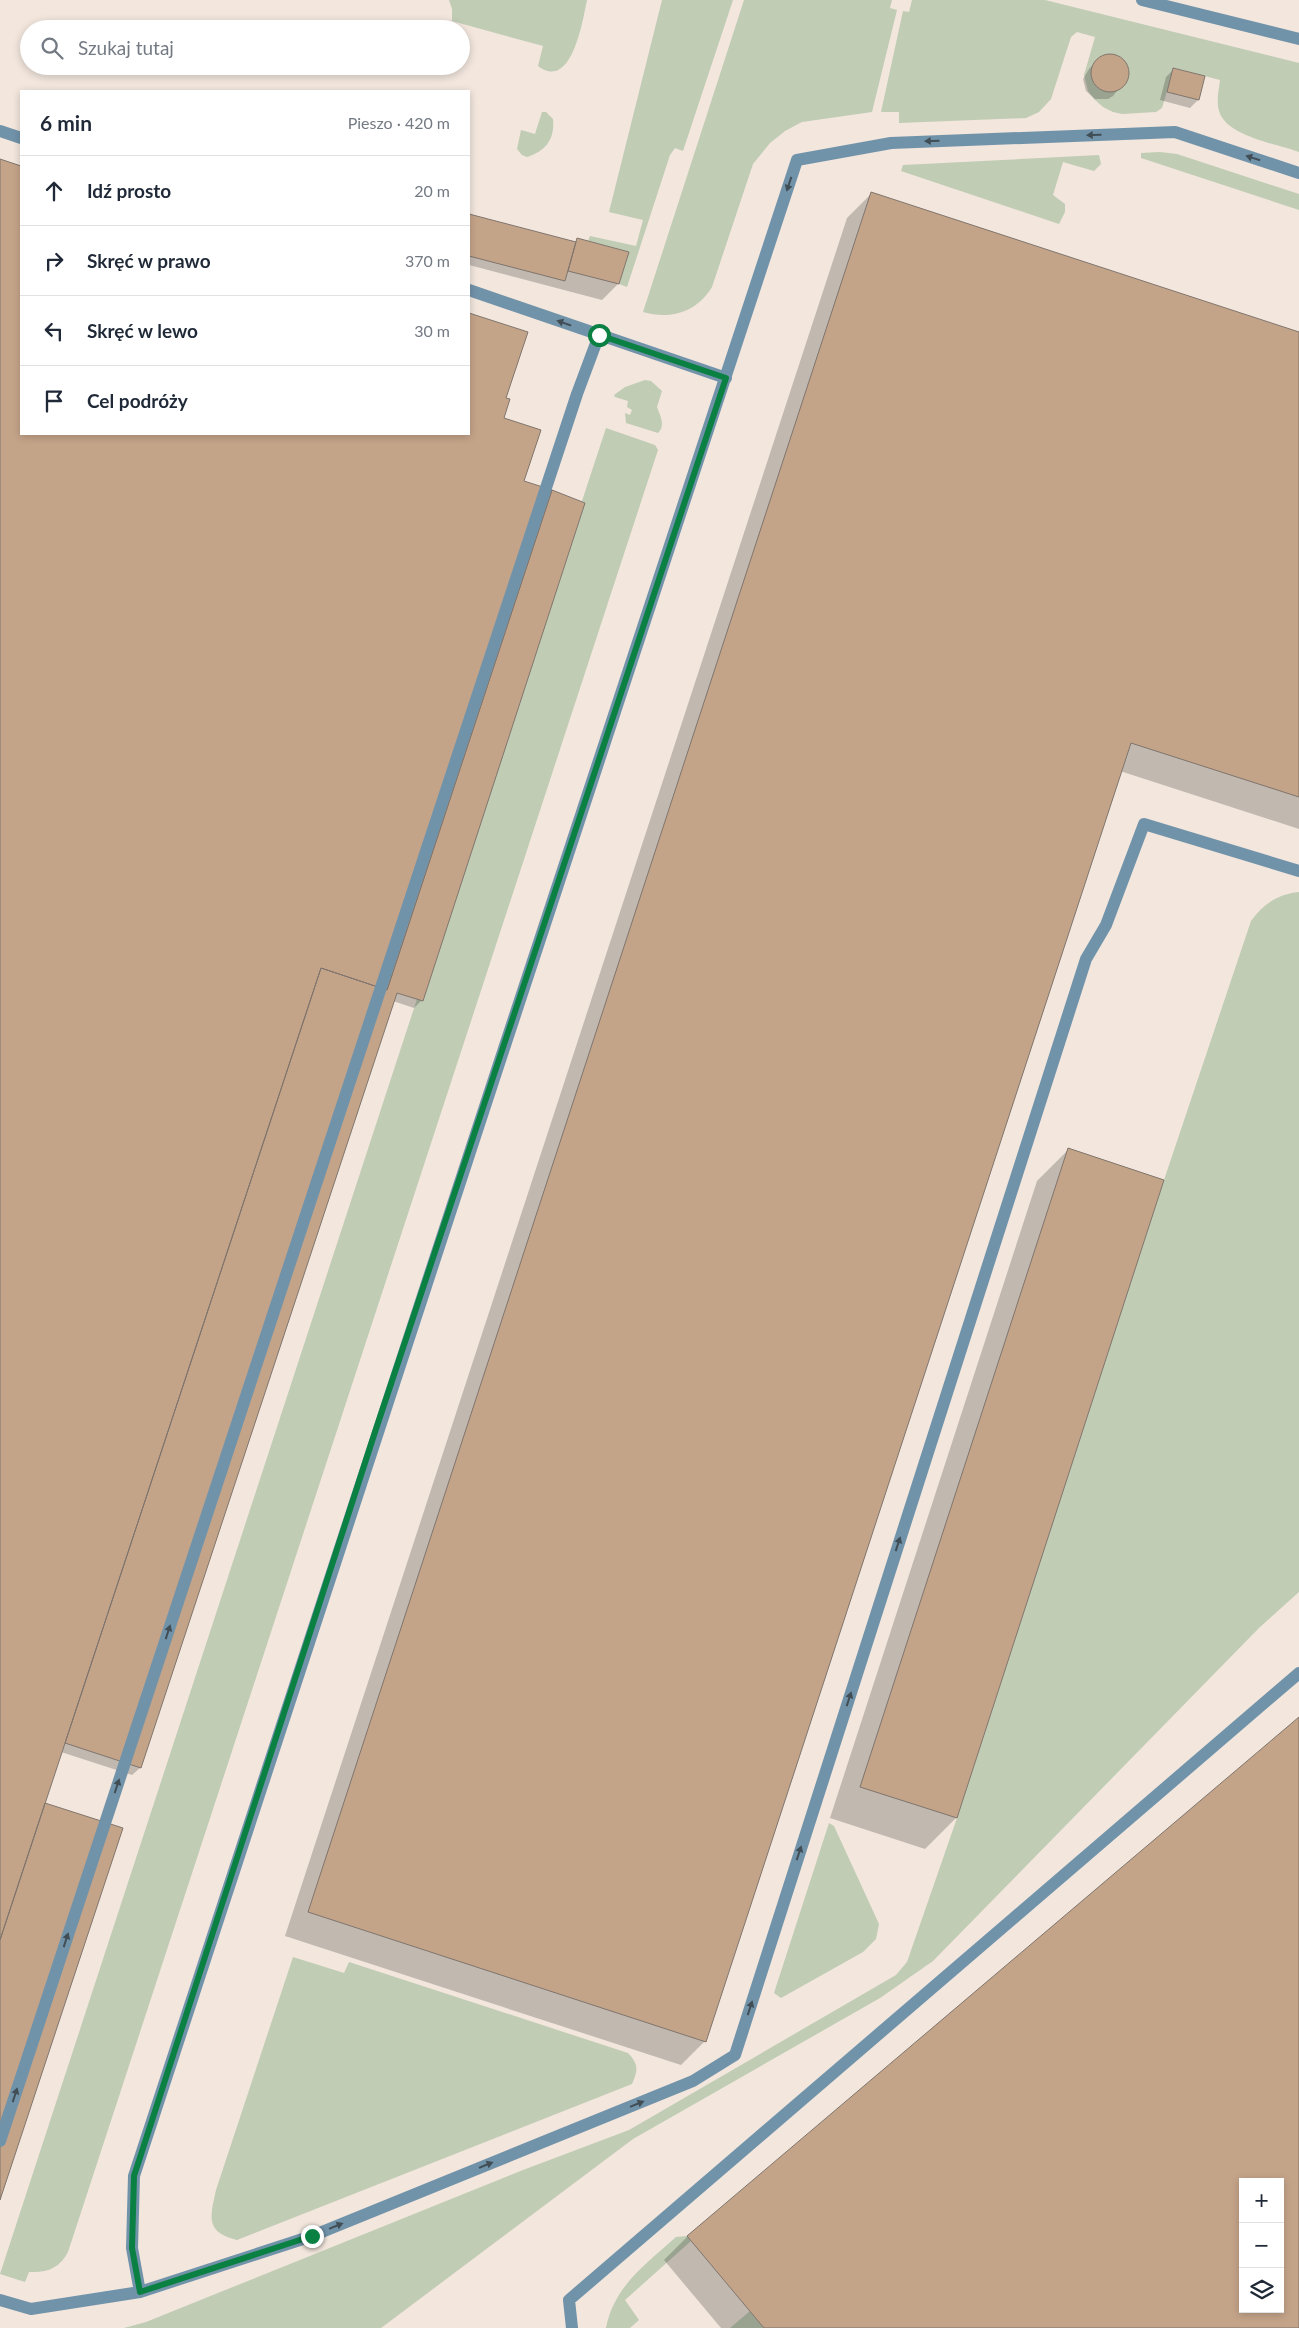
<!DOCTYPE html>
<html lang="pl">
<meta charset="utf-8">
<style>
:root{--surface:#fff;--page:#f6f6f7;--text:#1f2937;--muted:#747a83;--line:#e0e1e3}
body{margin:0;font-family:Lato,sans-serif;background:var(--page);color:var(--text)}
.controls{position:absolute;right:15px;bottom:15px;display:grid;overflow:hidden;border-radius:0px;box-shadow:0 2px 8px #0003}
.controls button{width:45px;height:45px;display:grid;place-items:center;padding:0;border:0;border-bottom:1px solid var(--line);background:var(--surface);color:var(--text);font:25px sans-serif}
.stop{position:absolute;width:15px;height:15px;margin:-11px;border:4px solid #0b8043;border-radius:50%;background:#fff}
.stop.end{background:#0b8043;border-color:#fff;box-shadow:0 1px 5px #0008}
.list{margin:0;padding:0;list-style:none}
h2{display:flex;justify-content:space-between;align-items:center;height:65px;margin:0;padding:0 20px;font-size:21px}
h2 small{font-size:16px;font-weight:400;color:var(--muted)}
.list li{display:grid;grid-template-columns:32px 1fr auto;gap:15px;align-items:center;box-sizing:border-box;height:70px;padding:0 20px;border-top:1px solid var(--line)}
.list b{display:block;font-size:19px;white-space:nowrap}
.list em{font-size:16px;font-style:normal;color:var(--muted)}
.icon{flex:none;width:28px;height:28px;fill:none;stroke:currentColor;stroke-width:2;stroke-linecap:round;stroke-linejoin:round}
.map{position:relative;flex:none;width:1299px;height:2328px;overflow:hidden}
.search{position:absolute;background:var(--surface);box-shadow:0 2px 8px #0003;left:20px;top:20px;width:450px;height:55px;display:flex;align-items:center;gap:12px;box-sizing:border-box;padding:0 18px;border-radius:28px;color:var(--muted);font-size:19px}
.panel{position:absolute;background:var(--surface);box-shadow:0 2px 8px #0003;left:20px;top:90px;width:450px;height:345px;border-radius:0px}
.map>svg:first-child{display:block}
.green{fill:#c0ccb4}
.shadow{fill:#0003;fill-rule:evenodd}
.building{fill:#c4a489;stroke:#7f756d;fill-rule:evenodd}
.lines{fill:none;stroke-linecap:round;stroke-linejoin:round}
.service{stroke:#7193aa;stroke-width:12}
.tertiary{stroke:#7193aa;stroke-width:12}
.oneway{fill:#414e56}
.route{stroke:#0b8043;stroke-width:6}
</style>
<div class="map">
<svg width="1299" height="2328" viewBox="0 0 1299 2328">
<rect width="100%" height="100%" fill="#f2e6dd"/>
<path class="green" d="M449,0H587C583,19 572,92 538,66L543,46L452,21V9Z
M662,0H733L683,151L675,148L670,155L627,287L619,284L629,252L588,241L590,236L636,246L643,220L609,212Z
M744,0H892L890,8L897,10L872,112L802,122L785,131L770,143L753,164L712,287C697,312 671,320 643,312Z
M912,0H1045L1299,63V152C1277,144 1226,136 1219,111C1216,100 1219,90 1220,80L1174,68L1162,108L1156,112L1122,114L1113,112L1103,107L1094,99L1088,91L1084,75L1095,37L1077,32L1071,37L1051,99L1039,112L1026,118L899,123V112H881L903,11L909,12Z
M542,112H546L553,119C555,139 546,151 527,157L522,155L517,149L521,130L535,134Z
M1160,152L1177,154L1299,194V210L1141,158V153Z
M1099,155L1101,164L1094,171L1063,162L1053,195L1065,204V212L1059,224L901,171L903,165Z
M645,380L651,381L662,391L657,407C660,416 666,425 658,433L626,423L625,413L630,415L632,410L627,407L628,401L615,397L614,395L625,387Z
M606,428L655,445L658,450L68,2252C60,2268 47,2273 29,2272L25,2282L0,2274L417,999L423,1000L585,503L582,501Z
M1299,892V1592L1259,1628L933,1961L880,1998L633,2139L381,2328H124L146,2322L523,2170L629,2130L896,1975L907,1962L957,1818L1164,1180L1251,921C1263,904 1278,894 1299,892Z
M829,1823L834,1826L879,1924L876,1939L863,1952L781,1998L774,1993Z
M293,1957L344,1973L349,1962L628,2053C639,2065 638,2070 632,2084L237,2240C205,2232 210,2217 216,2190Z
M687,2236L691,2241L625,2300L639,2320L630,2328H606C614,2286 646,2264 676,2237Z
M750,2311L764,2328H730Z"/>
<path class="shadow" d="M1114,56L1119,58L1126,66L1127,78L1113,96L1108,99H1095L1086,91L1083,79L1089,69L1098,60L1103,57Z
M1174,69L1198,100L1190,108L1160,100L1166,77Z
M0,160L21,167V434H469V314L526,333L504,399L503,418L522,481L422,1000L414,1008L393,1001L140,1768L132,1775L61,1752L42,1808L0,2196Z
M871,194L1299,333V829L1120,771L705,2041L681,2065L285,1936L847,218Z
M469,215L575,243L578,240L618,284L602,300L469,265Z
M1068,1150L1163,1181L956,1818L925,1849L830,1818L1037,1181Z
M1299,1718V2328H721L664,2260L687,2237ZM1243,2182H1280V2309H1243Z"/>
<path class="building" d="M1091 73a19 19 0 1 1 38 0a19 19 0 1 1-38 0Z
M1173,68L1205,76L1199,100L1167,92Z
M0,159L21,166V434H469V313L528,332L506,398L510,399L504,418L541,430L524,481L552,490L387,990L321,968L0,1940Z
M871,192L1299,332V797L1131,743L706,2042L308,1912Z
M469,214L576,242L565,281L469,256Z
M577,238L629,252L619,284L568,271Z
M552,490L585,503L423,1001L397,993L141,1768L65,1743L321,968L387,990Z
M1068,1148L1164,1180L957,1818L860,1787Z
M1299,1717V2328H764L687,2236ZM1243,2182H1280V2309H1243Z
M45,1803L123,1828L0,2200V1940Z"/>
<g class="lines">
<path class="service" d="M0,131L21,138
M469,290L726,378
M0,2141L577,394L599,335
M140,2292L132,2248L134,2176C349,1502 579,833 797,160L891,143L1175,132L1299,173
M0,2300L31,2309L140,2292L312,2236L693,2081L735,2055L1086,959L1106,925L1144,824L1299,871
M572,2328L569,2300L1299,1673"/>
<path class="tertiary" d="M1142,0L1299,39"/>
</g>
<defs><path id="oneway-solid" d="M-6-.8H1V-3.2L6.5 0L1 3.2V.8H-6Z" transform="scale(1.25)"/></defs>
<g class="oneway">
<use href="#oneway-solid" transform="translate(1094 135) rotate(178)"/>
<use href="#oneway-solid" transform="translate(932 141) rotate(178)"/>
<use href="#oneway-solid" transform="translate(1253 158) rotate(-162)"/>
<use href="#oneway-solid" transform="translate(789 184) rotate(108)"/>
<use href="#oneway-solid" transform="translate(564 323) rotate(-161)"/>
<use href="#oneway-solid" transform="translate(898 1544) rotate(-72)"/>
<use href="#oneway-solid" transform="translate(168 1632) rotate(-72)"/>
<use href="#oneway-solid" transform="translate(849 1699) rotate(-72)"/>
<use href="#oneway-solid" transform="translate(117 1786) rotate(-72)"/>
<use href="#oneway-solid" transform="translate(799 1853) rotate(-72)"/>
<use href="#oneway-solid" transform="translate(66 1940) rotate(-72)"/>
<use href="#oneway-solid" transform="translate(750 2008) rotate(-72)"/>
<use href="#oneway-solid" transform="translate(15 2095) rotate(-72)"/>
<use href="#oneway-solid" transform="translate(637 2104) rotate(-22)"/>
<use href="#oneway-solid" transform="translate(486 2165) rotate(-22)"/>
<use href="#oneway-solid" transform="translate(336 2226) rotate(-22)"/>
</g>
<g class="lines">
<path class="route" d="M312,2236L140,2292L132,2248L134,2176L375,1432L726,378L599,335"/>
</g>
</svg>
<div class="controls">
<button>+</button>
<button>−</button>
<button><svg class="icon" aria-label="layers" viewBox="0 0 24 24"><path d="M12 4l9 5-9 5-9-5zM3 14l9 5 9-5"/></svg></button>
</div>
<div class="stop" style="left:599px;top:335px"></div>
<div class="stop end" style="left:312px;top:2236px"></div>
<div class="search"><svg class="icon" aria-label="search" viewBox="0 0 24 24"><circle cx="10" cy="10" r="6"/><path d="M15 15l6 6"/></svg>Szukaj tutaj</div>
<section class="panel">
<h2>6 min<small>Pieszo · 420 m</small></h2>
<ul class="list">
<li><svg class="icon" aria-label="ahead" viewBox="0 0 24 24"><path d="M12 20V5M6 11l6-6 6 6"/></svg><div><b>Idź prosto</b></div><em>20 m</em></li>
<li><svg class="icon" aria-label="right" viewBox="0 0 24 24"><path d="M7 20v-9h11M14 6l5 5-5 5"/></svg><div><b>Skręć w prawo</b></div><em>370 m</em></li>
<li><svg class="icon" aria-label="left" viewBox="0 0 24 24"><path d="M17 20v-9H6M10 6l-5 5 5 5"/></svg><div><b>Skręć w lewo</b></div><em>30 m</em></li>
<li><svg class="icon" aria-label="arrive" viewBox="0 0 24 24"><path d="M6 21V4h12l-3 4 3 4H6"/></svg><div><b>Cel podróży</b></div></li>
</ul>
</section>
</div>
